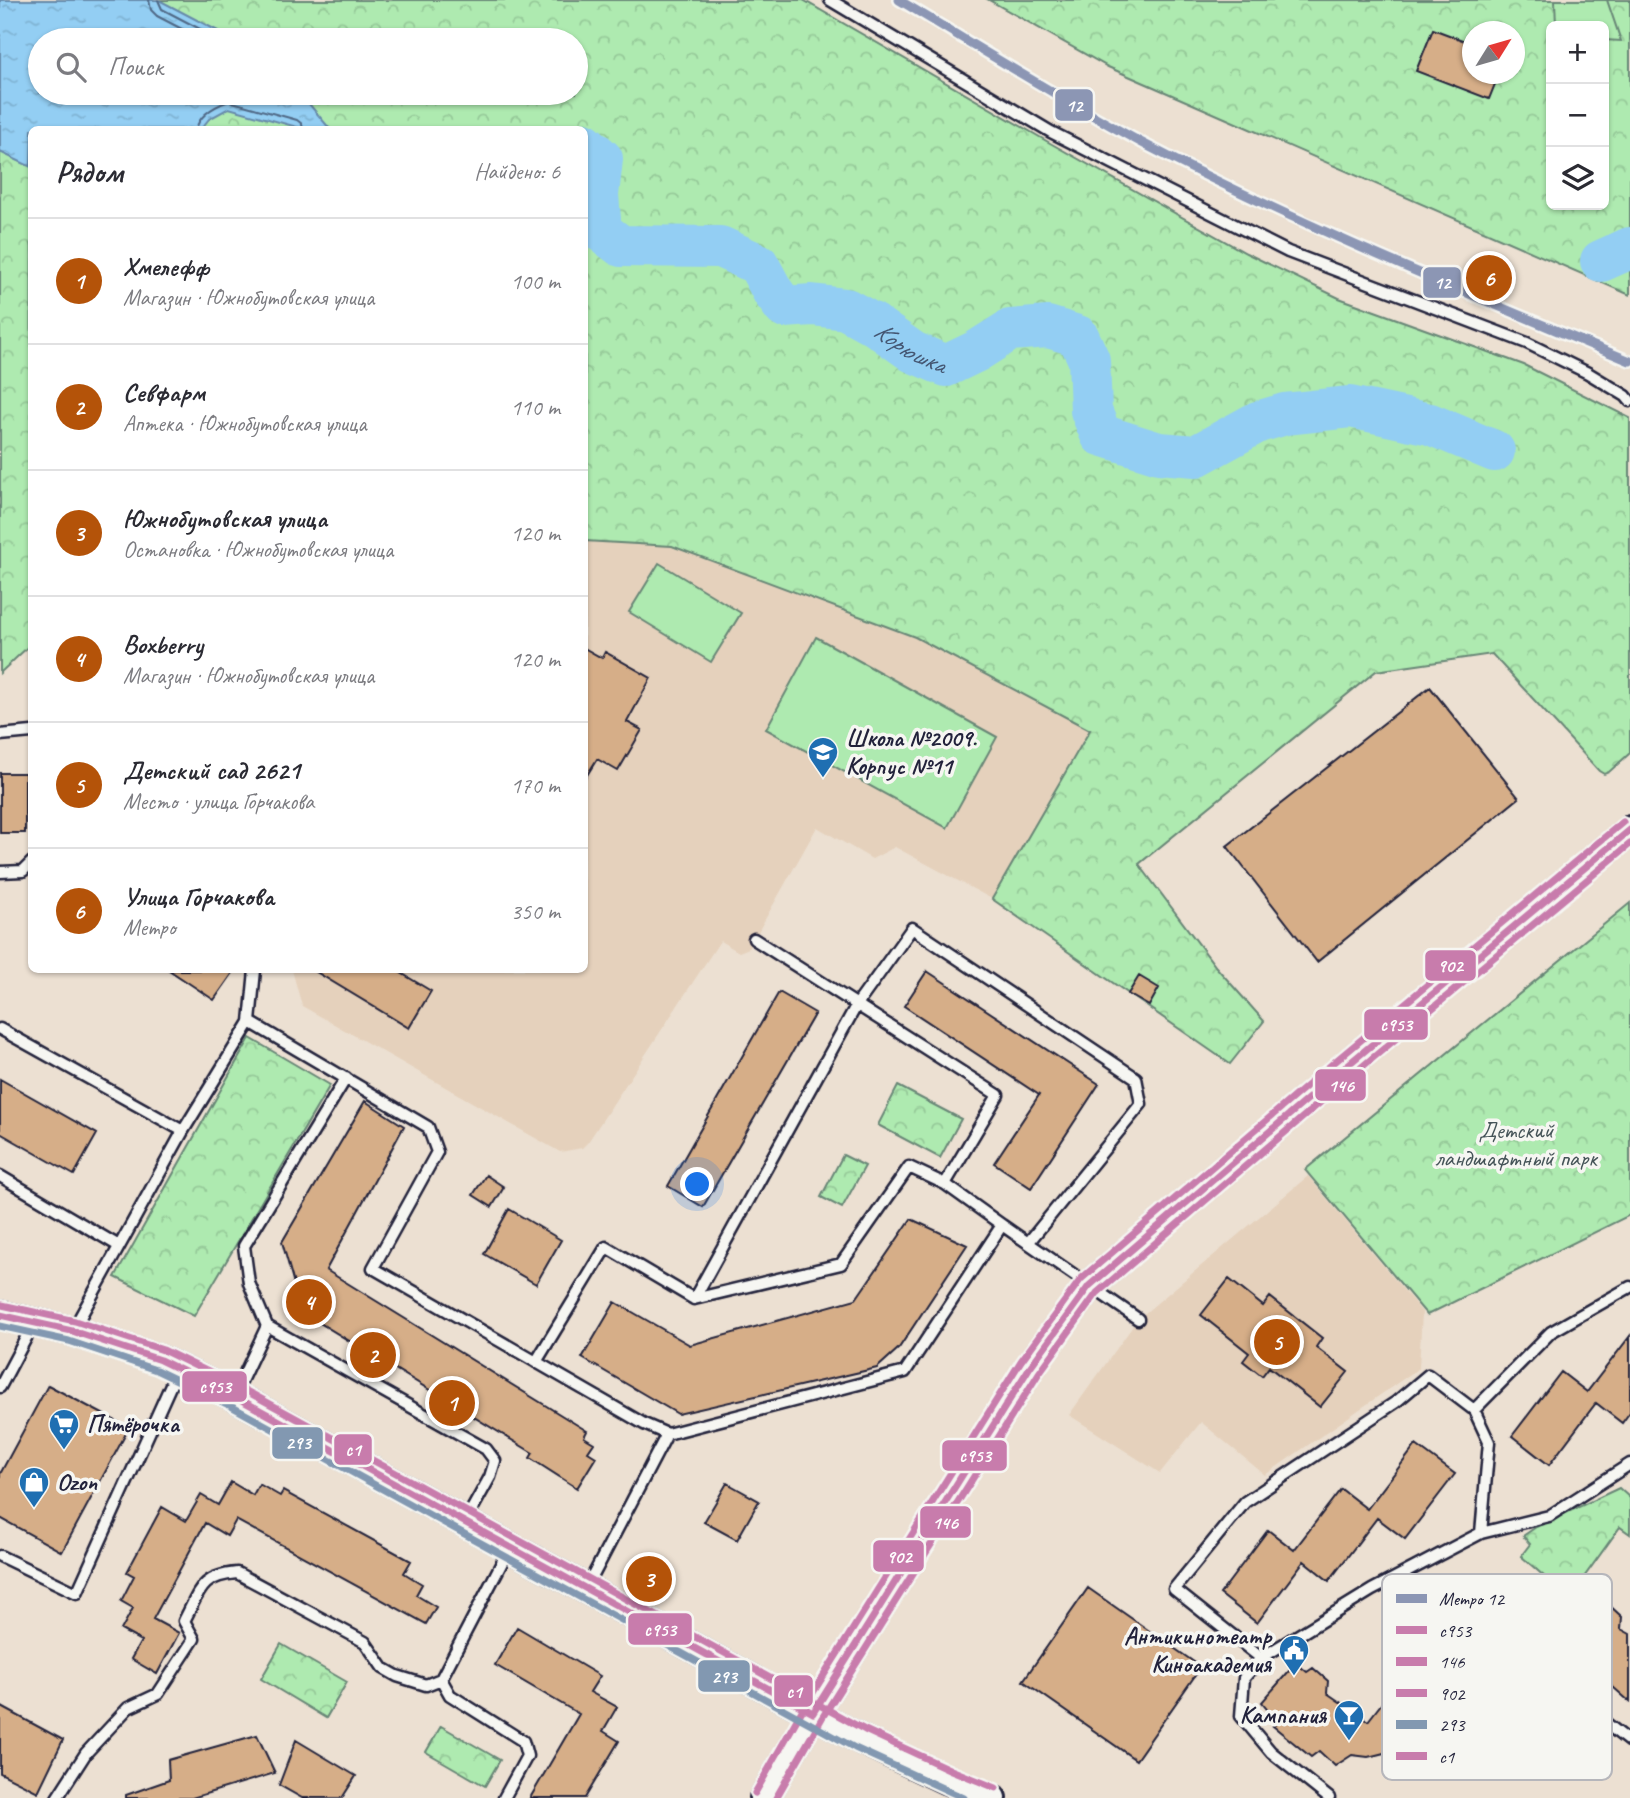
<!DOCTYPE html>
<html lang="ru">
<meta charset="utf-8">
<style>
:root{--surface:#fff;--page:#f7f7f7;--text:#2b2b33;--muted:#7c7c81;--line:#e1e1e2;--accent:#b45309}
body{margin:0;font-family:Caveat,sans-serif;background:var(--page);color:var(--text)}
.controls{position:absolute;right:21px;top:21px;display:grid;overflow:hidden;border-radius:10px;box-shadow:0 2px 5px #0004}
.controls button{width:63px;height:63px;display:grid;place-items:center;padding:0;border:0;border-bottom:2px solid var(--line);background:var(--surface);color:var(--text);font:35px sans-serif}
.compass{position:absolute;left:1462px;top:21px;width:63px;height:63px;border-radius:50%;background:var(--surface);box-shadow:0 2px 5px #0004;rotate:53deg}
.you{position:absolute;left:698px;top:1185px;width:24px;height:24px;margin:-18px;border:5px solid #fff;border-radius:50%;background:#1a73e8;box-shadow:0 0 0 10px #1a73e833}
.badge{display:grid;place-items:center;width:46px;height:46px;border-radius:50%;background:var(--accent);color:#fff;font-size:23px;font-weight:700}
.pin{position:absolute;translate:-50% -50%;border:4px solid #fff;box-shadow:0 2px 7px #0006}
.list{margin:0;padding:0;list-style:none}
h2{display:flex;justify-content:space-between;align-items:center;height:91px;margin:0;padding:0 28px;font-size:30px}
h2 small{font-size:23px;font-weight:400;color:var(--muted)}
.list li{display:grid;grid-template-columns:46px 1fr auto;gap:21px;align-items:center;box-sizing:border-box;height:126px;padding:0 28px;border-top:2px solid var(--line)}
.list b{display:block;font-size:26px;white-space:nowrap}
.list p{margin:0;font-size:23px;white-space:nowrap;color:var(--muted)}
.list em{font-size:23px;font-style:normal;color:var(--muted)}
.icon{flex:none;width:38px;height:38px;fill:none;stroke:currentColor;stroke-width:2;stroke-linecap:round;stroke-linejoin:round}
.map{position:relative;flex:none;width:1630px;height:1798px;overflow:hidden}
.search{position:absolute;background:var(--surface);box-shadow:0 2px 5px #0004;left:28px;top:28px;width:560px;height:77px;display:flex;align-items:center;gap:18px;box-sizing:border-box;padding:0 24px;border-radius:38px;color:var(--muted);font-size:26px}
.panel{position:absolute;background:var(--surface);box-shadow:0 2px 5px #0004;left:28px;top:126px;width:560px;height:847px;border-radius:10px}
.map>svg:first-child{display:block}
.built{fill:#e5d1bc}
.forest{fill:url(#forest-crowns);stroke:#688676;stroke-width:2;fill-rule:evenodd}
.pitch{fill:#aeeab0;stroke:#688676;stroke-width:2}
.water{fill:url(#water-ripples);stroke:#6689a9;stroke-width:2}
.lines{fill:none;stroke-linecap:round;stroke-linejoin:round}
.shore{stroke:#4f6785;stroke-width:2}
.river{stroke:#93cef3;stroke-width:42}
.building{fill:#d6ae88;stroke:#22223b;stroke-width:2}
.lane-casing{stroke:#22223b;stroke-width:15}
.secondary-casing{stroke:#22223b;stroke-width:32}
.lane{stroke:#f6f6f2;stroke-width:10}
.secondary{stroke:#f6f6f2;stroke-width:26}
.bus-1-casing{stroke:#f6f6f2;stroke-width:12}
.bus-2-casing{stroke:#f6f6f2;stroke-width:12}
.bus-3-casing{stroke:#f6f6f2;stroke-width:12}
.bus-4-casing{stroke:#f6f6f2;stroke-width:12}
.bus-5-casing{stroke:#f6f6f2;stroke-width:12}
.bus-1{stroke:#c87cac;stroke-width:7}
.bus-2{stroke:#c87cac;stroke-width:7}
.bus-3{stroke:#c87cac;stroke-width:7}
.bus-4{stroke:#8298b1;stroke-width:7}
.bus-5{stroke:#c87cac;stroke-width:7}
.metro-1-casing{stroke:#f6f6f2;stroke-width:14}
.metro-1{stroke:#8c96b4;stroke-width:9}
.labels{text-anchor:middle;stroke-width:7;stroke-linejoin:round;paint-order:stroke}
.poi-label{font-size:24px;font-weight:bold;fill:#22223b;stroke:#f6f6f2;text-anchor:start}
.park-label{font-size:24px;fill:#455458;stroke:#f6f6f2}
.water-label{font-size:26px;font-style:italic;fill:#445672;stroke:#f6f6f2}
.key{fill:#f6f6f2;stroke:#b6b6bb;stroke-width:2}
.key-label{font-size:19px;fill:#22223b}
.line-badge{stroke:#f6f6f2;stroke-width:2.5}
.badge-label{font-size:19px;text-anchor:middle;font-weight:bold;fill:#fff}
</style>
<div class="map">
<svg width="1630" height="1798" viewBox="0 0 1630 1798">
<defs>
<pattern id="forest-crowns" width="20" height="18" patternUnits="userSpaceOnUse" patternTransform="scale(1.75)"><rect width="20" height="18" fill="#aeeab0"/><path d="M2 6a3 3 0 1 1 6 0M12 15a3 3 0 1 1 6 0" fill="none" stroke="#95c898"/></pattern>
<pattern id="water-ripples" width="26" height="14" patternUnits="userSpaceOnUse" patternTransform="scale(1.75)"><rect width="26" height="14" fill="#93cef3"/><path d="M2 4q2-2 4 0t4 0M15 11q2-2 4 0t4 0" fill="none" stroke="#7eb1d1"/></pattern>
</defs>
<rect width="100%" height="100%" fill="#ece0d2"/>
<filter id="ink" filterUnits="userSpaceOnUse"><feTurbulence type="fractalNoise" baseFrequency=".0143" numOctaves="2"/><feDisplacementMap in="SourceGraphic" scale="14" xChannelSelector="R" yChannelSelector="G"/><feConvolveMatrix kernelMatrix="1 2 1 2 8 2 1 2 1" color-interpolation-filters="sRGB"/></filter>
<g filter="url(#ink)">
<path class="built" d="M585,541L672,546L916,637L1090,730L992,899L895,847L872,859L817,827L749,948L739,952L720,941L588,1142L582,1148L560,1152L302,1006L292,970H584Z
M1308,1176L1422,1312L1419,1368L1265,1475L1201,1422L1160,1473L1069,1415L1138,1319Z"/>
<path class="forest" d="M0,0H803L1050,143L1246,253L1339,298L1524,365L1630,418V753L1609,772L1604,774L1599,771L1492,654L1376,671L1139,864L1216,967L1264,1021L1230,1064L992,899L1090,730L915,637L672,546L585,541L584,130H32L31,644L0,673ZM40,40H576V93H40Z
M989,0H1630V295L1108,67ZM1551,26H1604V205H1551ZM1472,32H1514V74H1472Z
M1630,903V1215L1427,1315L1305,1170Z
M250,1038L330,1085L194,1316L115,1277Z
M898,1086L961,1119L940,1158L878,1125Z
M843,1155L865,1166L842,1208L821,1197Z
M1619,1488L1630,1498V1534L1620,1527L1569,1598L1521,1556L1530,1544L1523,1536L1536,1527Z
M281,1644L347,1682L326,1718L261,1679Z
M441,1726L500,1760L485,1786L426,1752Z"/>
<path class="pitch" d="M1555,0H1607L1621,41L1604,40V26H1556Z
M659,563L741,613L711,662L629,612Z
M816,637L997,737L947,828L766,729Z"/>
<path class="water" d="M0,0H159L235,40H40V93H300L330,129H304L229,108L209,119L201,129L32,130L31,167L0,152Z"/>
<g class="lines">
<path class="shore" d="M149,0L151,10L157,16L203,40
M158,0L162,9L221,40
M196,130C199,114 215,106 229,101L297,120L302,124L303,130"/>
<g class="river">
<path id="s1" d="M584,143L602,159L598,195L601,231L621,246L720,247L758,264L773,292L784,307L812,305L846,309L875,325L913,352L946,366L977,351L1010,330L1048,327L1078,336L1089,360L1091,411L1101,435L1159,453L1196,456L1258,422L1285,414L1350,407L1430,424L1494,451"/>
<path d="M1601,261L1630,248"/>
</g>
</g>
<path class="building" d="M1433,29L1473,44V74H1499L1489,99L1416,71Z
M584,648L602,658L605,652L651,678L627,722L642,730L618,771L597,759L584,780Z
M1430,687L1519,798L1317,962L1227,846Z
M0,773H25V833H0Z
M169,970H235L214,1000Z
M313,970H396L431,991L409,1028Z
M927,971L1099,1084L1031,1188L994,1163L1039,1095L904,1006Z
M1139,976L1159,988L1149,1006L1128,994Z
M779,992L815,1013L703,1207L668,1186Z
M0,1079L97,1134L74,1175L0,1133Z
M365,1101L404,1126L326,1270L587,1431L584,1437L594,1443L588,1452L596,1457L577,1488L530,1458L533,1453L302,1312L282,1242Z
M486,1175L504,1187L492,1207L473,1195Z
M509,1209L561,1240L536,1284L484,1254Z
M911,1219L967,1245L899,1348L877,1368L678,1414L582,1358L615,1302L690,1345L856,1299Z
M1229,1279L1263,1306L1270,1297L1322,1338L1316,1347L1348,1372L1320,1407L1269,1367L1262,1376L1243,1361L1249,1353L1201,1315Z
M1630,1336V1412L1622,1423L1596,1403L1549,1465L1512,1436L1561,1372L1587,1392Z
M48,1385L129,1428L62,1552L0,1518V1474Z
M1416,1445L1455,1474L1405,1539L1377,1518L1329,1581L1304,1561L1257,1623L1220,1594L1268,1530L1294,1550L1341,1489L1367,1509Z
M231,1482L253,1495L259,1484L280,1496L283,1491L411,1561L404,1573L422,1584L416,1595L436,1607L426,1624L236,1520L227,1536L205,1523L153,1619L179,1633L157,1674L131,1659L141,1641L121,1630L133,1608L121,1601L134,1576L127,1572L162,1507L186,1521L201,1495L218,1505Z
M727,1483L759,1501L737,1540L704,1522Z
M1088,1588L1201,1667L1136,1760L1023,1681Z
M1591,1598L1601,1607L1608,1604L1622,1617L1621,1629L1630,1634V1702L1613,1687L1605,1693L1567,1662L1572,1657L1556,1637Z
M517,1627L600,1676L590,1692L617,1707L603,1731L619,1741L585,1798H530L579,1714L495,1665Z
M1431,1649L1439,1659L1446,1655L1470,1677L1466,1704L1438,1737L1429,1746L1426,1745L1412,1758L1398,1745L1384,1753L1368,1757L1352,1755L1335,1766L1319,1751L1311,1757L1273,1726L1278,1722L1262,1702L1296,1663L1307,1672L1313,1668L1328,1681L1327,1693L1368,1721L1405,1673L1403,1671Z
M0,1706L63,1740L38,1792L0,1773Z
M257,1735L275,1773L192,1798H126V1795L169,1780L168,1760Z
M296,1740L356,1776L342,1798H302L279,1785Z"/>
<g class="lines">
<g class="lane-casing">
<path id="lane" d="M830,0L1051,132L1288,252L1527,343L1588,373L1626,396L1630,401
M0,735L32,732
M0,872L23,871L32,862
M754,939L998,1095L945,1184
M250,1022L255,970
M0,1029L183,1131L73,1330
M183,1131L250,1022L428,1127L437,1152L373,1268L644,1424L667,1434L905,1372L1002,1225L1138,1319
M0,1176L119,1246
M694,1299L856,1006L912,928L1136,1078L1141,1104L1028,1243
M267,1326L249,1283L244,1246L346,1078
M536,1362L606,1247L694,1299L841,1264L909,1167L945,1184L1002,1225
M0,1387L34,1323
M234,1396L267,1326L486,1449L495,1461L490,1477L465,1522
M1474,1410L1551,1332L1630,1287
M0,1556L77,1593L177,1371
M586,1589L667,1434
M1261,1658L1174,1589L1245,1502L1396,1402L1428,1375L1474,1410L1489,1442L1481,1533
M1444,1761L1525,1660L1630,1742
M57,1798L86,1753L128,1708L158,1694L194,1639L184,1621C200,1591 200,1576 237,1573L365,1642L383,1668L397,1676L426,1685L441,1679
M504,1798L527,1756L523,1741L450,1695L441,1679L509,1549
M1329,1798L1271,1752L1241,1716L1244,1678L1261,1658L1372,1590L1481,1533L1549,1516L1630,1464"/>
</g>
<g class="secondary-casing">
<path id="secondary" d="M0,1315L72,1331L160,1360L234,1396L860,1739L947,1780L992,1798
M764,1798L813,1713L1030,1367L1089,1286L1344,1068L1630,830"/>
</g>
<use href="#lane" class="lane"/>
<use href="#secondary" class="secondary"/>
<g class="bus-1-casing">
<path id="bus-1" d="M0,1315L72,1331L160,1360L234,1396L813,1713
M813,1713L1030,1367L1089,1286L1344,1068L1630,830"/>
</g>
<g class="bus-2-casing">
<path id="bus-2" d="M776,1798L822,1718L1039,1373L1097,1293L1351,1076L1630,844"/>
</g>
<g class="bus-3-casing">
<path id="bus-3" d="M755,1793L804,1707L1021,1361L1081,1279L1337,1060L1623,822"/>
</g>
<g class="bus-4-casing">
<path id="bus-4" d="M0,1326L69,1341L156,1370L229,1405L855,1748L964,1798"/>
</g>
<g class="bus-5-casing">
<path id="bus-5" d="M2,1305L75,1321L163,1350L239,1387L865,1730L951,1770L996,1788"/>
</g>
<use href="#bus-1" class="bus-1"/>
<use href="#bus-2" class="bus-2"/>
<use href="#bus-3" class="bus-3"/>
<use href="#bus-4" class="bus-4"/>
<use href="#bus-5" class="bus-5"/>
<g class="metro-1-casing">
<path id="metro-1" d="M899,0C981,49 1062,100 1146,145C1302,227 1467,293 1630,361"/>
</g>
<use href="#metro-1" class="metro-1"/>
</g>
</g>
<defs>
<g id="school-pin" transform="scale(1.575)"><path d="M0 17L-7.5 6A9.5 9.5 0 1 1 7.5 6Z" fill="#1f6fb2" stroke="#f6f6f2"/><path d="M0-5L7-2L0 1L-7-2ZM-4 1L0 2.5L4 1V4Q0 6-4 4Z" fill="#fff"/></g>
<g id="supermarket-pin" transform="scale(1.575)"><path d="M0 17L-7.5 6A9.5 9.5 0 1 1 7.5 6Z" fill="#1f6fb2" stroke="#f6f6f2"/><path d="M-6-5.5h2.5l.6 2H6L4.5 2H-2.5L-4.4-4H-6ZM-1.5 3.2a1.3 1.3 0 1 0 .1 0ZM3 3.2a1.3 1.3 0 1 0 .1 0Z" fill="#fff"/></g>
<g id="shop-pin" transform="scale(1.575)"><path d="M0 17L-7.5 6A9.5 9.5 0 1 1 7.5 6Z" fill="#1f6fb2" stroke="#f6f6f2"/><path d="M-5-2.5h2.3a2.7 3.5 0 0 1 5.4 0H5L5.5 6h-11ZM-1.5-2.5h3a1.5 2.3 0 0 0-3 0Z" fill="#fff"/></g>
<g id="civic-pin" transform="scale(1.575)"><path d="M0 17L-7.5 6A9.5 9.5 0 1 1 7.5 6Z" fill="#1f6fb2" stroke="#f6f6f2"/><path d="M-.6-6.5H3V-4.5H.6V-3L4-1V1h2V6H-6V1h2V-1L-.6-3ZM-1.2 2.5V6h2.4V2.5Z" fill="#fff"/></g>
<g id="bar-pin" transform="scale(1.575)"><path d="M0 17L-7.5 6A9.5 9.5 0 1 1 7.5 6Z" fill="#1f6fb2" stroke="#f6f6f2"/><path d="M-6-5H6L.8 .8V4.5H3.5V6h-7V4.5H-.8V.8Z" fill="#fff"/></g>
</defs>
<g fill-rule="evenodd">
<use href="#school-pin" x="823" y="752"/>
<use href="#supermarket-pin" x="64" y="1424"/>
<use href="#shop-pin" x="34" y="1482"/>
<use href="#civic-pin" x="1294" y="1650"/>
<use href="#bar-pin" x="1349" y="1715"/>
</g>
<g class="labels">
<g class="poi-label">
<text x="846" y="746">Школа №2009.<tspan x="846" dy="28">Корпус №11</tspan></text>
<text x="87" y="1432">Пятёрочка</text>
<text x="57" y="1490">Ozon</text>
<text x="1271" y="1644" text-anchor="end">Антикинотеатр<tspan x="1271" dy="28">Киноакадемия</tspan></text>
<text x="1326" y="1723" text-anchor="end">Кампания</text>
</g>
<g class="park-label">
<text x="1516" y="1138">Детский<tspan x="1516" dy="28">ландшафтный парк</tspan></text>
</g>
<g class="water-label">
<text dy="9" stroke="none"><textPath href="#s1" startOffset="450">Корюшка</textPath></text>
</g>
</g>
<rect x="1382" y="1574" width="230" height="206" rx="10" class="key"/>
<rect x="1396" y="1594" width="31" height="9" fill="#8c96b4"/>
<rect x="1396" y="1626" width="31" height="8" fill="#c87cac"/>
<rect x="1396" y="1657" width="31" height="9" fill="#c87cac"/>
<rect x="1396" y="1689" width="31" height="8" fill="#c87cac"/>
<rect x="1396" y="1720" width="31" height="9" fill="#8298b1"/>
<rect x="1396" y="1752" width="31" height="8" fill="#c87cac"/>
<g class="key-label">
<text x="1439" y="1605">Метро 12</text>
<text x="1439" y="1637">с953</text>
<text x="1439" y="1668">146</text>
<text x="1439" y="1700">902</text>
<text x="1439" y="1731">293</text>
<text x="1439" y="1763">с1</text>
</g>
<g class="line-badge">
<rect x="1054" y="88" width="40" height="34" rx="7" fill="#8c96b4"/>
<rect x="1422" y="266" width="40" height="33" rx="7" fill="#8c96b4"/>
<rect x="1424" y="949" width="53" height="33" rx="7" fill="#c87cac"/>
<rect x="1363" y="1008" width="66" height="33" rx="7" fill="#c87cac"/>
<rect x="1314" y="1068" width="53" height="34" rx="7" fill="#c87cac"/>
<rect x="181" y="1370" width="67" height="33" rx="7" fill="#c87cac"/>
<rect x="271" y="1426" width="53" height="34" rx="7" fill="#8298b1"/>
<rect x="333" y="1433" width="40" height="33" rx="7" fill="#c87cac"/>
<rect x="941" y="1439" width="67" height="33" rx="7" fill="#c87cac"/>
<rect x="919" y="1505" width="53" height="34" rx="7" fill="#c87cac"/>
<rect x="872" y="1539" width="53" height="34" rx="7" fill="#c87cac"/>
<rect x="627" y="1612" width="66" height="34" rx="7" fill="#c87cac"/>
<rect x="697" y="1659" width="54" height="34" rx="7" fill="#8298b1"/>
<rect x="773" y="1674" width="41" height="34" rx="7" fill="#c87cac"/>
</g>
<g class="badge-label">
<text x="1074" y="112">12</text>
<text x="1442" y="289">12</text>
<text x="1450" y="972">902</text>
<text x="1396" y="1031">с953</text>
<text x="1341" y="1092">146</text>
<text x="215" y="1393">с953</text>
<text x="298" y="1449">293</text>
<text x="353" y="1456">с1</text>
<text x="975" y="1462">с953</text>
<text x="945" y="1529">146</text>
<text x="899" y="1563">902</text>
<text x="660" y="1636">с953</text>
<text x="724" y="1683">293</text>
<text x="794" y="1698">с1</text>
</g>
</svg>
<div class="controls">
<button>+</button>
<button>−</button>
<button><svg class="icon" aria-label="layers" viewBox="0 0 24 24"><path d="M12 4l9 5-9 5-9-5zM3 14l9 5 9-5"/></svg></button>
</div>
<svg class="compass" viewBox="-18 -18 36 36"><path d="M0-13l5 13h-10z" fill="#e53935"/><path d="M0 13l5-13h-10z" fill="#7c7c81"/></svg>
<div class="you"></div>
<div class="pin badge" style="left:452px;top:1403px">1</div>
<div class="pin badge" style="left:373px;top:1355px">2</div>
<div class="pin badge" style="left:649px;top:1579px">3</div>
<div class="pin badge" style="left:309px;top:1302px">4</div>
<div class="pin badge" style="left:1277px;top:1342px">5</div>
<div class="pin badge" style="left:1489px;top:278px">6</div>
<div class="search"><svg class="icon" aria-label="search" viewBox="0 0 24 24"><circle cx="10" cy="10" r="6"/><path d="M15 15l6 6"/></svg>Поиск</div>
<section class="panel">
<h2>Рядом<small>Найдено: 6</small></h2>
<ul class="list">
<li><span class="badge">1</span><div><b>Хмелефф</b><p>Магазин · Южнобутовская улица</p></div><em>100 m</em></li>
<li><span class="badge">2</span><div><b>Севфарм</b><p>Аптека · Южнобутовская улица</p></div><em>110 m</em></li>
<li><span class="badge">3</span><div><b>Южнобутовская улица</b><p>Остановка · Южнобутовская улица</p></div><em>120 m</em></li>
<li><span class="badge">4</span><div><b>Boxberry</b><p>Магазин · Южнобутовская улица</p></div><em>120 m</em></li>
<li><span class="badge">5</span><div><b>Детский сад 2621</b><p>Место · улица Горчакова</p></div><em>170 m</em></li>
<li><span class="badge">6</span><div><b>Улица Горчакова</b><p>Метро</p></div><em>350 m</em></li>
</ul>
</section>
</div>
